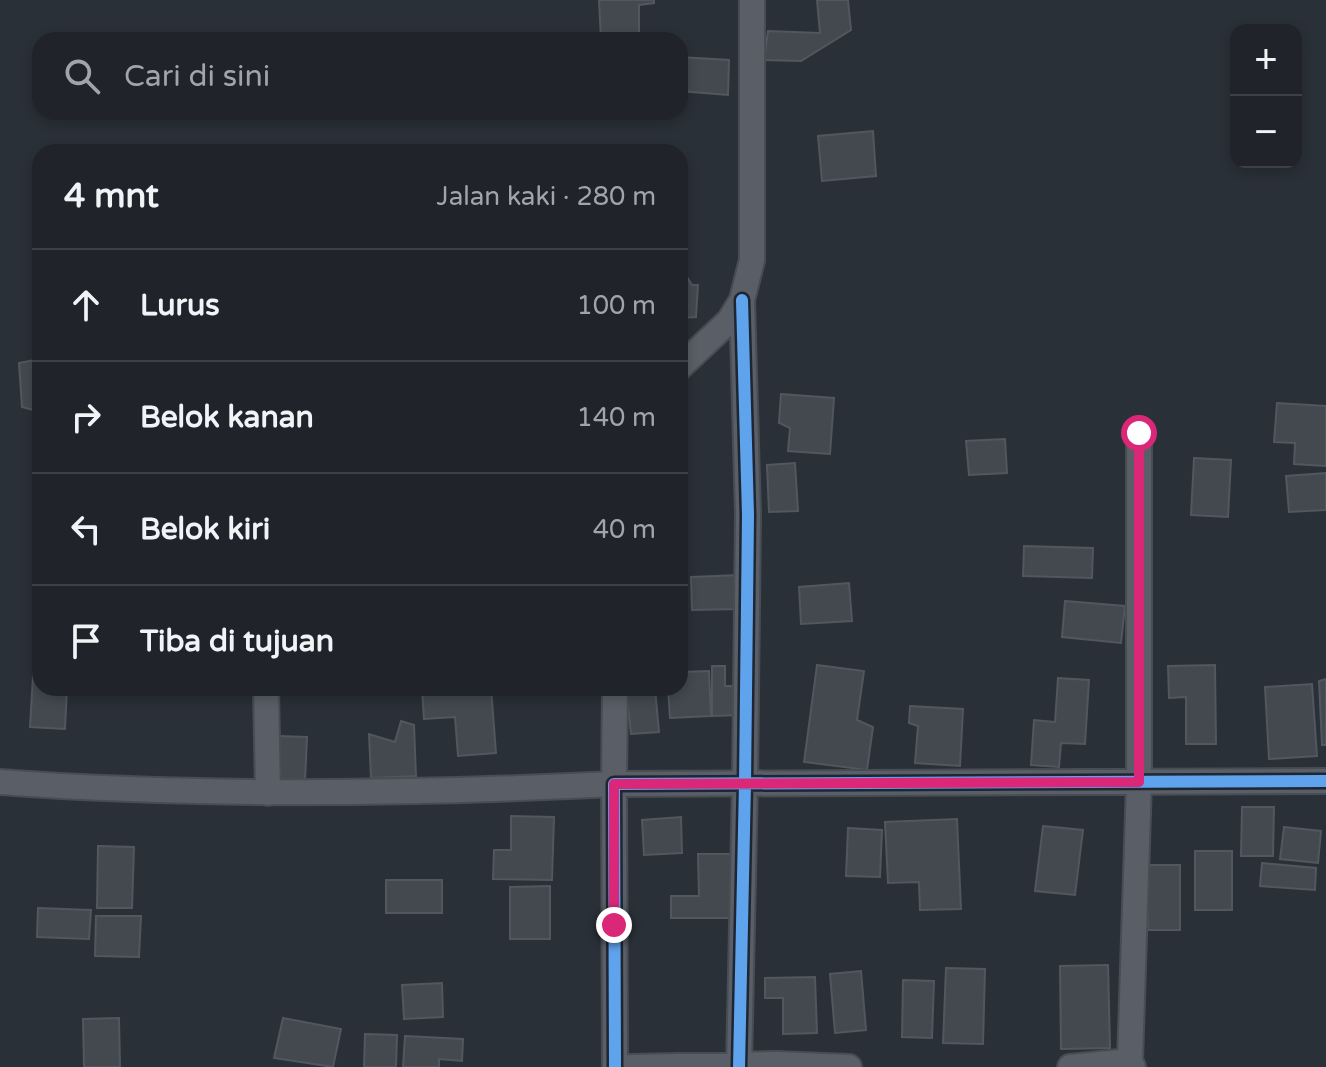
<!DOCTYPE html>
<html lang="id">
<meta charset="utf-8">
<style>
:root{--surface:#20242a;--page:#2d3036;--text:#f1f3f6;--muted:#a2a4a8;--line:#3d4147}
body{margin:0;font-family:"Varela Round",sans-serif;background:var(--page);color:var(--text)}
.controls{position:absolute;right:24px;top:24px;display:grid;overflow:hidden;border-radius:16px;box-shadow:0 4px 12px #0003}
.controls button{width:72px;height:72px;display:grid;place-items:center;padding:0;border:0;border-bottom:2px solid var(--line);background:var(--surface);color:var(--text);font:40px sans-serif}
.stop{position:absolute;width:24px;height:24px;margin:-18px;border:6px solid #db2777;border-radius:50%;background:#fff}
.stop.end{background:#db2777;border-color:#fff;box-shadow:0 2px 8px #0008}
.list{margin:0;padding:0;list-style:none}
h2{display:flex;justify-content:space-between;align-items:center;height:104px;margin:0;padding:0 32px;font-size:34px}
h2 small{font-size:26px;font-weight:400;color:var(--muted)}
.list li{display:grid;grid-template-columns:52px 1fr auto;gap:24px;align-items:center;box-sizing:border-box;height:112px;padding:0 32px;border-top:2px solid var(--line)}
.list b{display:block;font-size:30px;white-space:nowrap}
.list em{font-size:26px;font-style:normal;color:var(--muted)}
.icon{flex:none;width:44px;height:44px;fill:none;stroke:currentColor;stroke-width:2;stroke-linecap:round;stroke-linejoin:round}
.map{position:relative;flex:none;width:1326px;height:1067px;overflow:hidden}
.search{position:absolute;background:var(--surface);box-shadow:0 4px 12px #0003;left:32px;top:32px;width:656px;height:88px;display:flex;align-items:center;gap:20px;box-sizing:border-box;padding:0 28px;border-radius:24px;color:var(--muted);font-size:30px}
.panel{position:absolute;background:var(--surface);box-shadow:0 4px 12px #0003;left:32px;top:144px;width:656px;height:552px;border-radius:24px}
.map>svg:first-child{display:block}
.building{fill:#444950;stroke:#52575f;stroke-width:2}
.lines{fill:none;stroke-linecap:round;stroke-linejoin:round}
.street-casing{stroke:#484c53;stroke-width:28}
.street{stroke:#5a5e66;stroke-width:24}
.cycleway-casing{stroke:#1d2633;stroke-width:17}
.cycleway{stroke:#60a3ed;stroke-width:12}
.route{stroke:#db2777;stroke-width:10}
</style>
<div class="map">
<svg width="1326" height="1067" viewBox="0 0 1326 1067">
<rect width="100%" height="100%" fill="#2a3038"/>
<path class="building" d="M599,0H654V3L639,5V39L601,40Z
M817,0H848L851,30L801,61L764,60L768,31L820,33Z
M680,57L729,60L728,95L680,91Z
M873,131L876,176L822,181L818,136Z
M684,272L692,285H698L696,317L680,318V273Z
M40,359V412L22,407L19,363Z
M781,394L834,398L830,454L788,451L790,428L779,423Z
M1277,403L1326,406V466L1294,464L1295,443L1274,442Z
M1005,439L1007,473L969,475L966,441Z
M1194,458L1231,460L1228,517L1191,515Z
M795,463L798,511L769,512L767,465Z
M1326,473V510L1289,512L1286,476Z
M1024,546L1093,548L1092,578L1023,576Z
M739,575V609L692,610L691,577Z
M849,583L852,621L801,624L799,587Z
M1065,601L1125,606L1121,643L1062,637Z
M34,659L40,660V688H67L65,729L30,727Z
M817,665L864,671L857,720L873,727L867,770L804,762Z
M1215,665L1216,744H1186V697L1169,698L1168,666Z
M712,666H725V686H742V715L712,716Z
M709,671L711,716L670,718L668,688H680V672Z
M1058,678L1089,680L1085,744L1061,743L1059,767L1031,765L1034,720L1055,722Z
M1326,679V745H1322L1319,681Z
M1312,684L1317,756L1269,759L1265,687Z
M491,688L496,753L458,756L455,717L424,719L422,689Z
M626,688H655L659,732L631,734Z
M910,706L963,709L960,766L915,763L918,726L909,723Z
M401,721L414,725L416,776L371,778L369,734L395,742Z
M278,736L307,737L305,782L277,781Z
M1242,807H1274L1273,856H1241Z
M511,816L554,817L552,880L493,879L494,850H511Z
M681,817L682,853L644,855L642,820Z
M957,819L961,909L920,910L919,882L888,883L885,822Z
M1043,826L1083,830L1075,895L1035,891Z
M1284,827L1321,831L1318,863L1280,859Z
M848,828L882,830L880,877L846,876Z
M98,846L134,847L132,908H97Z
M1195,851H1232V910H1195Z
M698,854H736V918H671V896H699Z
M1262,863L1316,868L1315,890L1260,886Z
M1148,865H1180V930H1148Z
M386,880H442V913H386Z
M550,886V939H510V887Z
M38,908L91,910L89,939L37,937Z
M96,916H141L139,957L95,956Z
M1108,965L1110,1048L1061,1049L1060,966Z
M946,968L985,969L983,1044L943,1043Z
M861,971L866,1030L835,1033L830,974Z
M815,977L817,1033L783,1034V998H765V978Z
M903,980L934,981L932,1038L902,1037Z
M442,983L443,1017L404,1019L402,985Z
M119,1018L120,1067H84L83,1019Z
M283,1018L341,1029L333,1067L274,1058Z
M365,1034L397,1035L396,1067H364Z
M405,1036L463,1039L462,1061L439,1059V1067H403Z"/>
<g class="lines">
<g class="street-casing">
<path id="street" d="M680,367L729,321L742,300L752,260V0
M266,688L268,793
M0,782C204,797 410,794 614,784L615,688
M1130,1061L1139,782V433
M615,1067L614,784L1326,781
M630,1067L777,1064L849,1067
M739,1067L745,783L748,515L742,300
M1070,1067L1130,1061L1133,1067"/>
</g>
<use href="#street" class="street"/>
<g class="cycleway-casing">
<path id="cycleway" d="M615,1067L614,784L1326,781
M739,1067L745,783L748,515L742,300"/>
</g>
<use href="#cycleway" class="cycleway"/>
</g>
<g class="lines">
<path class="route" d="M614,925V784L1139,782V433"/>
</g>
</svg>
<div class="controls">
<button>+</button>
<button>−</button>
</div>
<div class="stop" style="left:1139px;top:433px"></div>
<div class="stop end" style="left:614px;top:925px"></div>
<div class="search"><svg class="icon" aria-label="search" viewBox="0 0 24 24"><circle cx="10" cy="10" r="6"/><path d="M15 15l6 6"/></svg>Cari di sini</div>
<section class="panel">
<h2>4 mnt<small>Jalan kaki · 280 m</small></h2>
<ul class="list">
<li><svg class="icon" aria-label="ahead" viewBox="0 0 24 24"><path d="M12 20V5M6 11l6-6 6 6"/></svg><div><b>Lurus</b></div><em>100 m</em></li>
<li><svg class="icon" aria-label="right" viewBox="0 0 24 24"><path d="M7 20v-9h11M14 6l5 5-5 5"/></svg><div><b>Belok kanan</b></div><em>140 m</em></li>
<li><svg class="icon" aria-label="left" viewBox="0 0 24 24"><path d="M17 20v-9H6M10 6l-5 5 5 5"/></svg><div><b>Belok kiri</b></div><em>40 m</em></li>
<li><svg class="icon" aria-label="arrive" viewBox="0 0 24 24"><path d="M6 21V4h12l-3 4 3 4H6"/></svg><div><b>Tiba di tujuan</b></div></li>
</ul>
</section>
</div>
